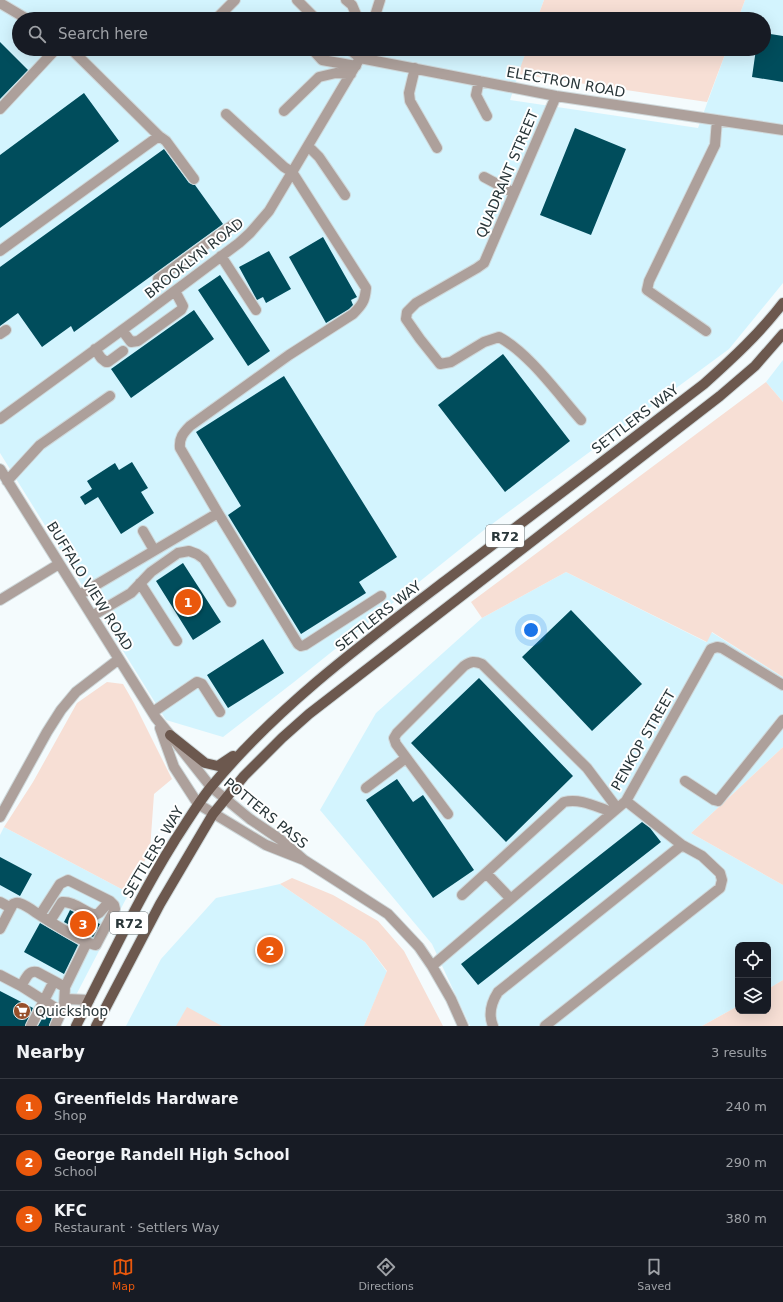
<!DOCTYPE html>
<meta charset="utf-8">
<style>
:root{--surface:#171b24;--page:#242831;--text:#f1f3f6;--muted:#9ea1a6;--line:#363941;--accent:#ea580c}
body{margin:0;font-family:"DejaVu Sans",sans-serif;background:var(--page);color:var(--text)}
.controls{position:absolute;right:12px;bottom:12px;display:grid;overflow:hidden;border-radius:8px;box-shadow:0 4px 16px #0002}
.controls button{width:36px;height:36px;display:grid;place-items:center;padding:0;border:0;border-bottom:1px solid var(--line);background:var(--surface);color:var(--text);font:20px sans-serif}
.you{position:absolute;left:531px;top:630px;width:14px;height:14px;margin:-10px;border:3px solid #fff;border-radius:50%;background:#1a73e8;box-shadow:0 0 0 6px #1a73e833}
.badge{display:grid;place-items:center;width:26px;height:26px;border-radius:50%;background:var(--accent);color:#fff;font-size:13px;font-weight:700}
.pin{position:absolute;translate:-50% -50%;border:2px solid #fff;box-shadow:0 1px 4px #0006}
.list{margin:0;padding:0;list-style:none}
h2{display:flex;justify-content:space-between;align-items:center;height:52px;margin:0;padding:0 16px;font-size:17px}
h2 small{font-size:13px;font-weight:400;color:var(--muted)}
.list li{display:grid;grid-template-columns:26px 1fr auto;gap:12px;align-items:center;box-sizing:border-box;height:56px;padding:0 16px;border-top:1px solid var(--line)}
.list b{display:block;font-size:15px;white-space:nowrap}
.list p{margin:0;font-size:13px;white-space:nowrap;color:var(--muted)}
.list em{font-size:13px;font-style:normal;color:var(--muted)}
.icon{flex:none;width:22px;height:22px;fill:none;stroke:currentColor;stroke-width:2;stroke-linecap:round;stroke-linejoin:round}
.map{position:relative;flex:none;width:783px;height:1026px;overflow:hidden}
.search{position:absolute;background:var(--surface);box-shadow:0 4px 16px #0002;left:12px;right:12px;top:12px;height:44px;display:flex;align-items:center;gap:10px;box-sizing:border-box;padding:0 14px;border-radius:22px;color:var(--muted);font-size:15px}
.sheet{height:220px;background:var(--surface)}
nav{display:flex;justify-content:space-around;align-items:center;box-sizing:border-box;height:56px;border-top:1px solid var(--line);background:var(--surface);font-size:11px;color:var(--muted)}
nav a{display:grid;justify-items:center;gap:2px}
nav .on{color:var(--accent)}
.map>svg:first-child{display:block}
.built{fill:#d3f4fe}
.green{fill:#f7dfd5}
.building{fill:#004d5c}
.lines{fill:none;stroke-linecap:round;stroke-linejoin:round}
.minor-casing{stroke:#cfd8da;stroke-width:12}
.major-casing{stroke:#cfd8da;stroke-width:12}
.minor{stroke:#ada09b;stroke-width:10}
.major{stroke:#6c584e;stroke-width:10}
.labels{text-anchor:middle;stroke-width:4;stroke-linejoin:round;paint-order:stroke}
.shield{fill:#fff;stroke:#697274;stroke-width:1}
.shield-label{font-size:13px;font-weight:bold;fill:#293639}
.street-label{font-size:14px;fill:#293639;stroke:#fff}
.poi-label{font-size:14px;fill:#293639;stroke:#fff;text-anchor:start}
</style>
<div class="map">
<svg width="783" height="1026" viewBox="0 0 783 1026">
<rect width="100%" height="100%" fill="#f4fbfd"/>
<path class="built" d="M0,0H544L537,19H19V49H527L510,100L698,128L727,49H764V19H738L745,0H783V283L729,349L484,530L294,682L223,737L166,720L0,453Z
M783,360V402L766,382Z
M566,572L706,642L711,632L783,677V747L691,833L783,885V980L768,989V945H738V1006L702,1026H470L432,944L320,810L376,713L482,618Z
M4,827L129,893L60,1026H0V835Z
M280,884L365,942L387,972L364,1026H126L161,959L216,898Z"/>
<path class="green" d="M544,0H745L738,19H537Z
M527,49H727L707,102L518,74Z
M766,382L783,402V677L712,632L707,642L566,572L482,618L471,602Z
M107,682L123,684L134,703L172,779L154,794L150,850L129,893L4,827L33,782L77,703Z
M783,747V885L691,833Z
M292,878L333,895L378,921L404,951L443,1026H364L387,971L365,942L280,884Z
M783,980V1026H702L738,1006V1011H768V989Z
M187,1007L222,1026H176Z"/>
<path class="building" d="M764,33L783,36V82L752,77L756,49H764Z
M0,42L28,70L0,99Z
M84,93L119,141L0,228V155Z
M575,128L626,149L591,235L540,215Z
M164,149L189,183L195,185L223,224L74,332L71,326L42,347L18,313L0,326V267Z
M323,237L357,297L351,300L353,305L349,309L326,323L289,257Z
M269,251L291,289L266,303L263,297L257,300L239,267Z
M220,275L270,351L248,366L198,290Z
M194,310L214,339L131,398L111,369Z
M503,354L570,441L505,492L438,405Z
M284,376L397,557L359,582L366,593L301,634L228,515L241,506L196,432Z
M132,462L148,488L141,492L154,513L121,534L98,497L85,505L80,497L92,489L87,481L115,463L119,470Z
M183,563L221,622L193,640L156,581Z
M571,610L642,684L592,731L522,657Z
M263,639L284,673L228,708L207,675Z
M479,678L573,776L506,842L411,743Z
M397,779L413,802L423,795L474,870L433,898L366,800Z
M642,822L650,828L661,842L478,985L461,964Z
M0,857L32,874L20,896L0,885Z
M70,910L88,919L100,924L93,937L64,922Z
M40,923L78,945L64,974L24,952Z
M0,991L33,1008L25,1026H0Z
M47,1010L53,1014L49,1026H38Z"/>
<g class="lines">
<g class="minor-casing">
<path id="minor" d="M297,0L316,19
M346,0L352,5L358,19
M0,3L27,19
M216,19L235,0
M374,19L380,0
M71,49L159,136L166,141L194,179
M312,49L322,60L356,66
M349,49L360,58L556,96L783,130
M415,68L409,93L410,101L437,148
M479,81L476,95L487,116
M556,96L484,263L477,268L416,303L407,312L406,319L420,339L440,364L451,362L484,342L499,337C529,353 558,394 581,420
M0,109L56,49
M284,111L319,77L336,73L351,74
M226,114L284,167L292,172L366,288C365,301 362,305 353,314L289,355L190,426C183,433 179,438 180,448L218,513L298,644L301,646L305,645L381,596
M308,146L319,157L345,195
M484,177L514,193
M0,251L159,136
M221,256L256,310
M158,279L234,224
M122,330L131,342L138,341L181,310L183,306L175,291
M706,331L647,290L649,281L713,149L715,145L717,120
M0,334L6,330
M95,349L101,358L106,362H108L123,351
M0,419L140,317L239,243L250,233L269,211L360,58L363,49
M0,469L119,659L156,718L170,735L211,787L250,819L281,840L304,860
M7,481L40,445L110,396
M143,531L154,550
M140,583L177,641
M79,595L218,513
M0,600L59,564
M92,616L131,593L151,572L178,553L189,551L197,554L204,559L231,602
M153,712L197,682L202,684L220,712
M160,728L174,767L198,804L266,845L304,860L388,914L419,947L432,966L451,999L463,1026
M685,781L714,800L718,801L783,720
M366,788L406,758
M448,814L396,744L394,738L397,733L464,666C471,661 475,661 482,664L587,768L617,808
M0,817L47,732L61,710L76,692L119,659
M486,873L511,899
M462,895L564,802C581,798 596,807 612,812
M0,902L11,908
M50,921L62,902C74,901 84,912 95,915L99,913L110,901
M0,929L13,904C16,903 16,902 19,903C25,905 31,909 35,912C47,920 85,944 96,945L115,909L114,905L110,901L68,880L60,884L40,915
M432,966L626,801L711,649L717,647L722,648L783,685
M0,975L21,986L62,1012
M21,986C26,979 28,970 37,972L65,987
M65,999L89,1000
M31,1026L54,981
M55,1026L64,1006L65,987L87,942
M493,1026C488,1014 491,1003 498,992L682,845
M545,1026L720,888L722,880L720,873L702,856L682,845L626,801"/>
</g>
<g class="major-casing">
<path id="major" d="M170,735L205,763L218,766L233,756
M76,1026C108,963 138,899 175,840C187,822 198,803 211,787C278,706 362,644 445,581C531,516 618,450 704,384C733,358 760,333 783,303
M96,1026L160,904L213,814L244,776L282,738L309,714L720,396L755,366L783,334"/>
</g>
<use href="#minor" class="minor"/>
<use href="#major" class="major"/>
</g>
<defs>
<g id="supermarket-disc" transform="scale(0.9)"><circle r="9.5" fill="#964f2a" stroke="#fff"/><path d="M-6-5.5h2.5l.6 2H6L4.5 2H-2.5L-4.4-4H-6ZM-1.5 3.2a1.3 1.3 0 1 0 .1 0ZM3 3.2a1.3 1.3 0 1 0 .1 0Z" fill="#fff"/></g>
</defs>
<g fill-rule="evenodd">
<use href="#supermarket-disc" x="22" y="1011"/>
</g>
<g class="labels">
<g class="shield">
<rect x="486" y="525" width="38" height="22" rx="3"/>
<rect x="110" y="912" width="38" height="22" rx="3"/>
</g>
<g class="shield-label">
<text x="505" y="541">R72</text>
<text x="129" y="928">R72</text>
</g>
<g class="street-label">
<text transform="translate(566 82) rotate(10)" y="5">ELECTRON ROAD</text>
<text transform="translate(507 174) rotate(-67)" y="5">QUADRANT STREET</text>
<text transform="translate(194 258) rotate(-38)" y="5">BROOKLYN ROAD</text>
<text transform="translate(635 419) rotate(-37)" y="5">SETTLERS WAY</text>
<text transform="translate(90 586) rotate(58)" y="5">BUFFALO VIEW ROAD</text>
<text transform="translate(378 616) rotate(-38)" y="5">SETTLERS WAY</text>
<text transform="translate(643 740) rotate(-60)" y="5">PENKOP STREET</text>
<text transform="translate(266 813) rotate(39)" y="5">POTTERS PASS</text>
<text transform="translate(153 852) rotate(-59)" y="5">SETTLERS WAY</text>
</g>
<g class="poi-label">
<text x="35" y="1016">Quickshop</text>
</g>
</g>
</svg>
<div class="controls">
<button><svg class="icon" aria-label="locate" viewBox="0 0 24 24"><circle cx="12" cy="12" r="6"/><path d="M12 2v4M12 18v4M2 12h4M18 12h4"/></svg></button>
<button><svg class="icon" aria-label="layers" viewBox="0 0 24 24"><path d="M12 4l9 5-9 5-9-5zM3 14l9 5 9-5"/></svg></button>
</div>
<div class="you"></div>
<div class="pin badge" style="left:188px;top:602px">1</div>
<div class="pin badge" style="left:270px;top:950px">2</div>
<div class="pin badge" style="left:83px;top:924px">3</div>
<div class="search"><svg class="icon" aria-label="search" viewBox="0 0 24 24"><circle cx="10" cy="10" r="6"/><path d="M15 15l6 6"/></svg>Search here</div>
</div>
<section class="sheet">
<h2>Nearby<small>3 results</small></h2>
<ul class="list">
<li><span class="badge">1</span><div><b>Greenfields Hardware</b><p>Shop</p></div><em>240 m</em></li>
<li><span class="badge">2</span><div><b>George Randell High School</b><p>School</p></div><em>290 m</em></li>
<li><span class="badge">3</span><div><b>KFC</b><p>Restaurant · Settlers Way</p></div><em>380 m</em></li>
</ul>
</section>
<nav>
<a class="on"><svg class="icon" aria-label="map" viewBox="0 0 24 24"><path d="M3 6l6-2 6 2 6-2v14l-6 2-6-2-6 2zM9 4v14M15 6v14"/></svg>Map</a>
<a><svg class="icon" aria-label="directions" viewBox="0 0 24 24"><path d="M12 3l9 9-9 9-9-9zM9 14v-3h6M13 9l2 2-2 2"/></svg>Directions</a>
<a><svg class="icon" aria-label="saved" viewBox="0 0 24 24"><path d="M7 4h10v16l-5-4-5 4z"/></svg>Saved</a>
</nav>
